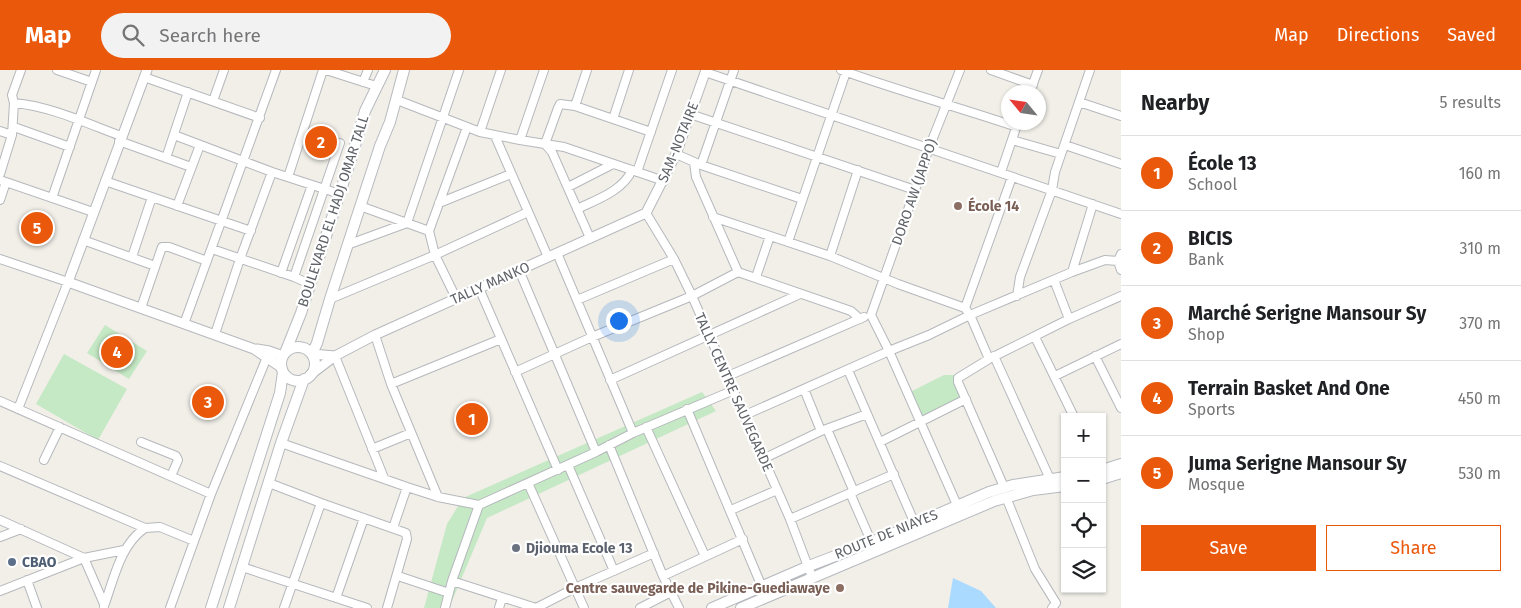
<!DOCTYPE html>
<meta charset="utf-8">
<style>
:root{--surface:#fff;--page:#f2f2f2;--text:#202124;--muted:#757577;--line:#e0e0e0;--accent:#ea580c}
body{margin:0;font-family:"Fira Sans",sans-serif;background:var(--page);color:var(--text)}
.controls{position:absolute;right:15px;bottom:15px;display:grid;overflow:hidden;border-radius:0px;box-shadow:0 1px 4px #0004}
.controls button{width:45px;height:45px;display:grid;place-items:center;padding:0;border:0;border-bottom:1px solid var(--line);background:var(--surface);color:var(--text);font:25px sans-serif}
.compass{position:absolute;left:1001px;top:15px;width:45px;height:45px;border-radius:50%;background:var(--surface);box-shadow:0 1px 4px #0004;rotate:299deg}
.you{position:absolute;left:618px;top:250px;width:18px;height:18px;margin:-12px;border:4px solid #fff;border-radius:50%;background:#1a73e8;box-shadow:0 0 0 8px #1a73e833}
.badge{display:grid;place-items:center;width:32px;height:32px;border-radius:50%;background:var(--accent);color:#fff;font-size:16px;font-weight:700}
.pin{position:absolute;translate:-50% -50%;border:2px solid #fff;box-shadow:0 1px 5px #0006}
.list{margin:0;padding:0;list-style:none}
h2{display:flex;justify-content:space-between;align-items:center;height:65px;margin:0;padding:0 20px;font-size:21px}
h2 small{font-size:16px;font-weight:400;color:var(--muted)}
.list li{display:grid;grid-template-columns:32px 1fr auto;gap:15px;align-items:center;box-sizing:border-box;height:75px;padding:0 20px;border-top:1px solid var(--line)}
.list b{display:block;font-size:19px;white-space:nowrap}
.list p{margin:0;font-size:16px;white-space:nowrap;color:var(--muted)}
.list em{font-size:16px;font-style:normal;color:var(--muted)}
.actions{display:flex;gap:10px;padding:15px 20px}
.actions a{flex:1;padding:11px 0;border:1px solid var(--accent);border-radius:0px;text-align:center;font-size:18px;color:var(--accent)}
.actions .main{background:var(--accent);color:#fff}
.icon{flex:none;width:28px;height:28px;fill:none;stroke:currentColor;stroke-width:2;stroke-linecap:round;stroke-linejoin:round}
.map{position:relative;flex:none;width:1121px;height:538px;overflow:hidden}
header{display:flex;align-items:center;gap:30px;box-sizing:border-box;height:70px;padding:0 25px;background:var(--accent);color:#fff}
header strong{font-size:24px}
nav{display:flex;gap:28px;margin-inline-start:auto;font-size:18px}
.search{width:350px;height:45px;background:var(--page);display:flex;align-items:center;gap:12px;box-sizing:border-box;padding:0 18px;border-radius:28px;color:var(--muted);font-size:19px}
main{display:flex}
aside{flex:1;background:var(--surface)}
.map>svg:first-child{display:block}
.green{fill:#c5e8c5}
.water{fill:#aadaff}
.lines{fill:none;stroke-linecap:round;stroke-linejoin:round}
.minor-casing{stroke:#b5b8bc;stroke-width:10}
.tertiary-casing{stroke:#b5b8bc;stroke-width:11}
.secondary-casing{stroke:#b6babf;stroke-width:12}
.minor{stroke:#fff;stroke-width:8}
.tertiary{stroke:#fff;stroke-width:9}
.secondary{stroke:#fff;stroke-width:10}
.education-dot{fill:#8d6e63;stroke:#fff;stroke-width:2}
.worship-dot{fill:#6b7280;stroke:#fff;stroke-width:2}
.service-dot{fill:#5c6f8a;stroke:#fff;stroke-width:2}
.labels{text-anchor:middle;stroke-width:4.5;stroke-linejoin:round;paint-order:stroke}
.street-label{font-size:14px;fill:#5f6368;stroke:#fff}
.education-label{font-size:14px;font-weight:bold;fill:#785e54;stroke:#fff;text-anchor:start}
.worship-label{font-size:14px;font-weight:bold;fill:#5b616d;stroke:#fff;text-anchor:start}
.service-label{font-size:14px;font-weight:bold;fill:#4e5e75;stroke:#fff;text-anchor:start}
</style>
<header>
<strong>Map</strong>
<div class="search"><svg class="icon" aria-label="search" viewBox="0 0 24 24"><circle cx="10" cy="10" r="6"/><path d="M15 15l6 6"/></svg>Search here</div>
<nav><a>Map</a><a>Directions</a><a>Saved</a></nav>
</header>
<main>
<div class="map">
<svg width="1121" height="538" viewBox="0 0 1121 538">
<rect width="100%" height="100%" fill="#f1efe8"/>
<path class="green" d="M105,255L147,281L129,309L87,283Z
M64,284L127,319L98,370L36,334Z
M944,305H954L965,329L921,352L908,323Z
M702,322L716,341L487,448L449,538H424L447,454L463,428Z"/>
<path class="water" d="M953,508L981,521L996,538H948Z"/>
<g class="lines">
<g class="minor-casing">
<path id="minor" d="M57,0L92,12
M326,0L376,16
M841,0C899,21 958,37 1017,57
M991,0L1033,15
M705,2L1121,144
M144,7L260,48
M363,12L368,0
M1030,22L1038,0
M397,30L480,62L520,70L564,77L664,111
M213,31L224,0
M1079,32L1121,46
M14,33C50,36 88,54 121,66
M575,36L587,0
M690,44L915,120
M613,49L629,0
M14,57L70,77
M0,61L12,65
M480,62L501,0
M174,65L272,102L340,124
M495,66L548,187
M520,70L544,0
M1012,70L1061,84
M119,71L191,97
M545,74L558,38L560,34L575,36L651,62
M545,74L552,82L590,168
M1065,75L1121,94
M676,84L701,95L802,129
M166,88L188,22
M694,92L696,107L738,202
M701,95L734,0
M637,102L672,0
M1001,102L1018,52
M0,104L12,65L14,33L12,25L21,0
M288,107L323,0
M0,110L93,142
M105,111L251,161
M568,117L613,94
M52,128L96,0
M0,130L6,112
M439,133L511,104
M177,136L200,75
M360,136L429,161
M577,139C596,130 623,121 632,100
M646,143L674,189L692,226L790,449L812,507
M713,147L830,186L898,214L965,238L970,245L989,289
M83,170L155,196
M788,172L846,2
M347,175L407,153L459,0
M212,179L294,207L310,214
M557,183L633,363
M1121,184L1118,191L1121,200
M830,186L858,100
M132,187L152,127
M0,189L68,212L18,339
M519,200L596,382
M1072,202L1093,134
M281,203L312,115
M294,207L340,73
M756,207L770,166
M1054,210L1069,249
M479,218L558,400
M1017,226L1020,207L1052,120L1055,102L1090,0
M456,228L435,185L429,161L467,57
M330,229L435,185L528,142
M577,230L674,189
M141,238L162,177H169L207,191
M965,238L1012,107
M871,245L915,120L929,78L960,0
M871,245L889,281L957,435
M184,254L276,0
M215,264L240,189L272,102
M375,265L391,314L438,427
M1035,267L1074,347
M335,286L384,408
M994,286L1050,409
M1095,286L1121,338
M848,300L915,454
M515,302L592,267L692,226L738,202L851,241L860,249
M728,306L864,247
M1055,306L1121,274
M610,310L800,224
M391,314L501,269
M804,319L821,361
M0,331L211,424
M687,339L762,517
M743,346L889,281L929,265L970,245L1072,202L1105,190L1118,191
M646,357L705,486
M827,359L854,422
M141,372L176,386L178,390L171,406
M880,372L966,329
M281,373L407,417L438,427L479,435L596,382L633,363L734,320
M609,375L663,506L679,538
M372,379L411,363
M763,389L821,361L867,344
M44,390L60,357
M568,395L614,501
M0,396L145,458L160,457L194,471
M269,413L321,433L406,463L407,469L387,538
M528,413L584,538
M1004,417L958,312V308L989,289L1069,249L1121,226
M850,423L871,471
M1006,427L1035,499L1056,533L1052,538
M731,440L777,420
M790,449L894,404
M0,450L84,488L104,534
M393,458L407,417
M0,467L21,459
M242,497L367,538
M398,506L449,523
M663,506L743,469
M27,510L37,538
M452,511L536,538L575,518L654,483
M0,521L84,488L124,480
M336,528L364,448
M104,536C114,509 120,475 145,458
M170,538L211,424L267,287
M284,538L321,433
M445,538L452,511L479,435
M499,538L502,528
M640,538L671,522"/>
</g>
<g class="tertiary-casing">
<path id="tertiary" d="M147,0L68,212L254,279L282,298
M257,279L269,281L283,286
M312,284L335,286
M310,305L335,286L375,265L646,143L676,84L706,0"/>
</g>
<g class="secondary-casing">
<path id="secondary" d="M281 294a17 17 0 1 1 34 0a17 17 0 1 1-34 0Z
M285,283L301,243L352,86L365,41L385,0
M312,284L317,273L330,229L380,76L390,52L404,0
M1102,400L1121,394
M1102,409L1121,403
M211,538L280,323L283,302
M229,538L281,373L304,309
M712,538L809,496L892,464L989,422L1013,415L1065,407
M741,538L994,431L1033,420L1065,416"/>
</g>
<use href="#minor" class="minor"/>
<use href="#tertiary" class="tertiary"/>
<use href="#secondary" class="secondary"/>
</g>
<g class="education-dot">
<circle cx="958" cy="136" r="5"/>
<circle cx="840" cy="518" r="5"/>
</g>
<circle class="worship-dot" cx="516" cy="478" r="5"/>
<circle class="service-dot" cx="12" cy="492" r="5"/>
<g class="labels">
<g class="street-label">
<text transform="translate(678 72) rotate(-68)" y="5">SAM-NOTAIRE</text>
<text transform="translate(914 122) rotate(-71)" y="5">DORO AW (JAPPO)</text>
<text transform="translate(333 141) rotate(-72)" y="5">BOULEVARD EL HADJ OMAR TALL</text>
<text transform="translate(490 213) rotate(-24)" y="5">TALLY MANKO</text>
<text transform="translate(734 322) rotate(66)" y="5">TALLY CENTRE SAUVEGARDE</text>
<text transform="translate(886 464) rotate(-22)" y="5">ROUTE DE NIAYES</text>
</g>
<g class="education-label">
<text x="968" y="141">École 14</text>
<text x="830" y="523" text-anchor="end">Centre sauvegarde de Pikine-Guediawaye</text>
</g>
<g class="worship-label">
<text x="526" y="483">Djiouma Ecole 13</text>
</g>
<g class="service-label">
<text x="22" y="497">CBAO</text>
</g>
</g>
</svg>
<div class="controls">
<button>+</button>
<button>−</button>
<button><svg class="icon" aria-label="locate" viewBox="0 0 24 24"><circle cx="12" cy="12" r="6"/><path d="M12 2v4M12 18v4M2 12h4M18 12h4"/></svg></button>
<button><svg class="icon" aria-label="layers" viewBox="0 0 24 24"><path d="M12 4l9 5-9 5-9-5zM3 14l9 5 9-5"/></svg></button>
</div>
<svg class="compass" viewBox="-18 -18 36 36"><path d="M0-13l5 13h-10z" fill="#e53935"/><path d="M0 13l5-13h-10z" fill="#757577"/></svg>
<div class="you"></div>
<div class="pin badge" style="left:472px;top:349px">1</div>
<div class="pin badge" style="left:321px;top:72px">2</div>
<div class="pin badge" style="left:208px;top:332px">3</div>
<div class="pin badge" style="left:117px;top:282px">4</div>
<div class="pin badge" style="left:37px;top:158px">5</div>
</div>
<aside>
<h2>Nearby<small>5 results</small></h2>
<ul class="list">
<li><span class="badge">1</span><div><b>École 13</b><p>School</p></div><em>160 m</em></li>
<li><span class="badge">2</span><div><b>BICIS</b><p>Bank</p></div><em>310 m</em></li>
<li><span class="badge">3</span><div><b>Marché Serigne Mansour Sy</b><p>Shop</p></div><em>370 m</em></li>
<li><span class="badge">4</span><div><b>Terrain Basket And One</b><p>Sports</p></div><em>450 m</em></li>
<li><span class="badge">5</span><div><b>Juma Serigne Mansour Sy</b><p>Mosque</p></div><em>530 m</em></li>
</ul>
<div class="actions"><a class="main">Save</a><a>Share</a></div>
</aside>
</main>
